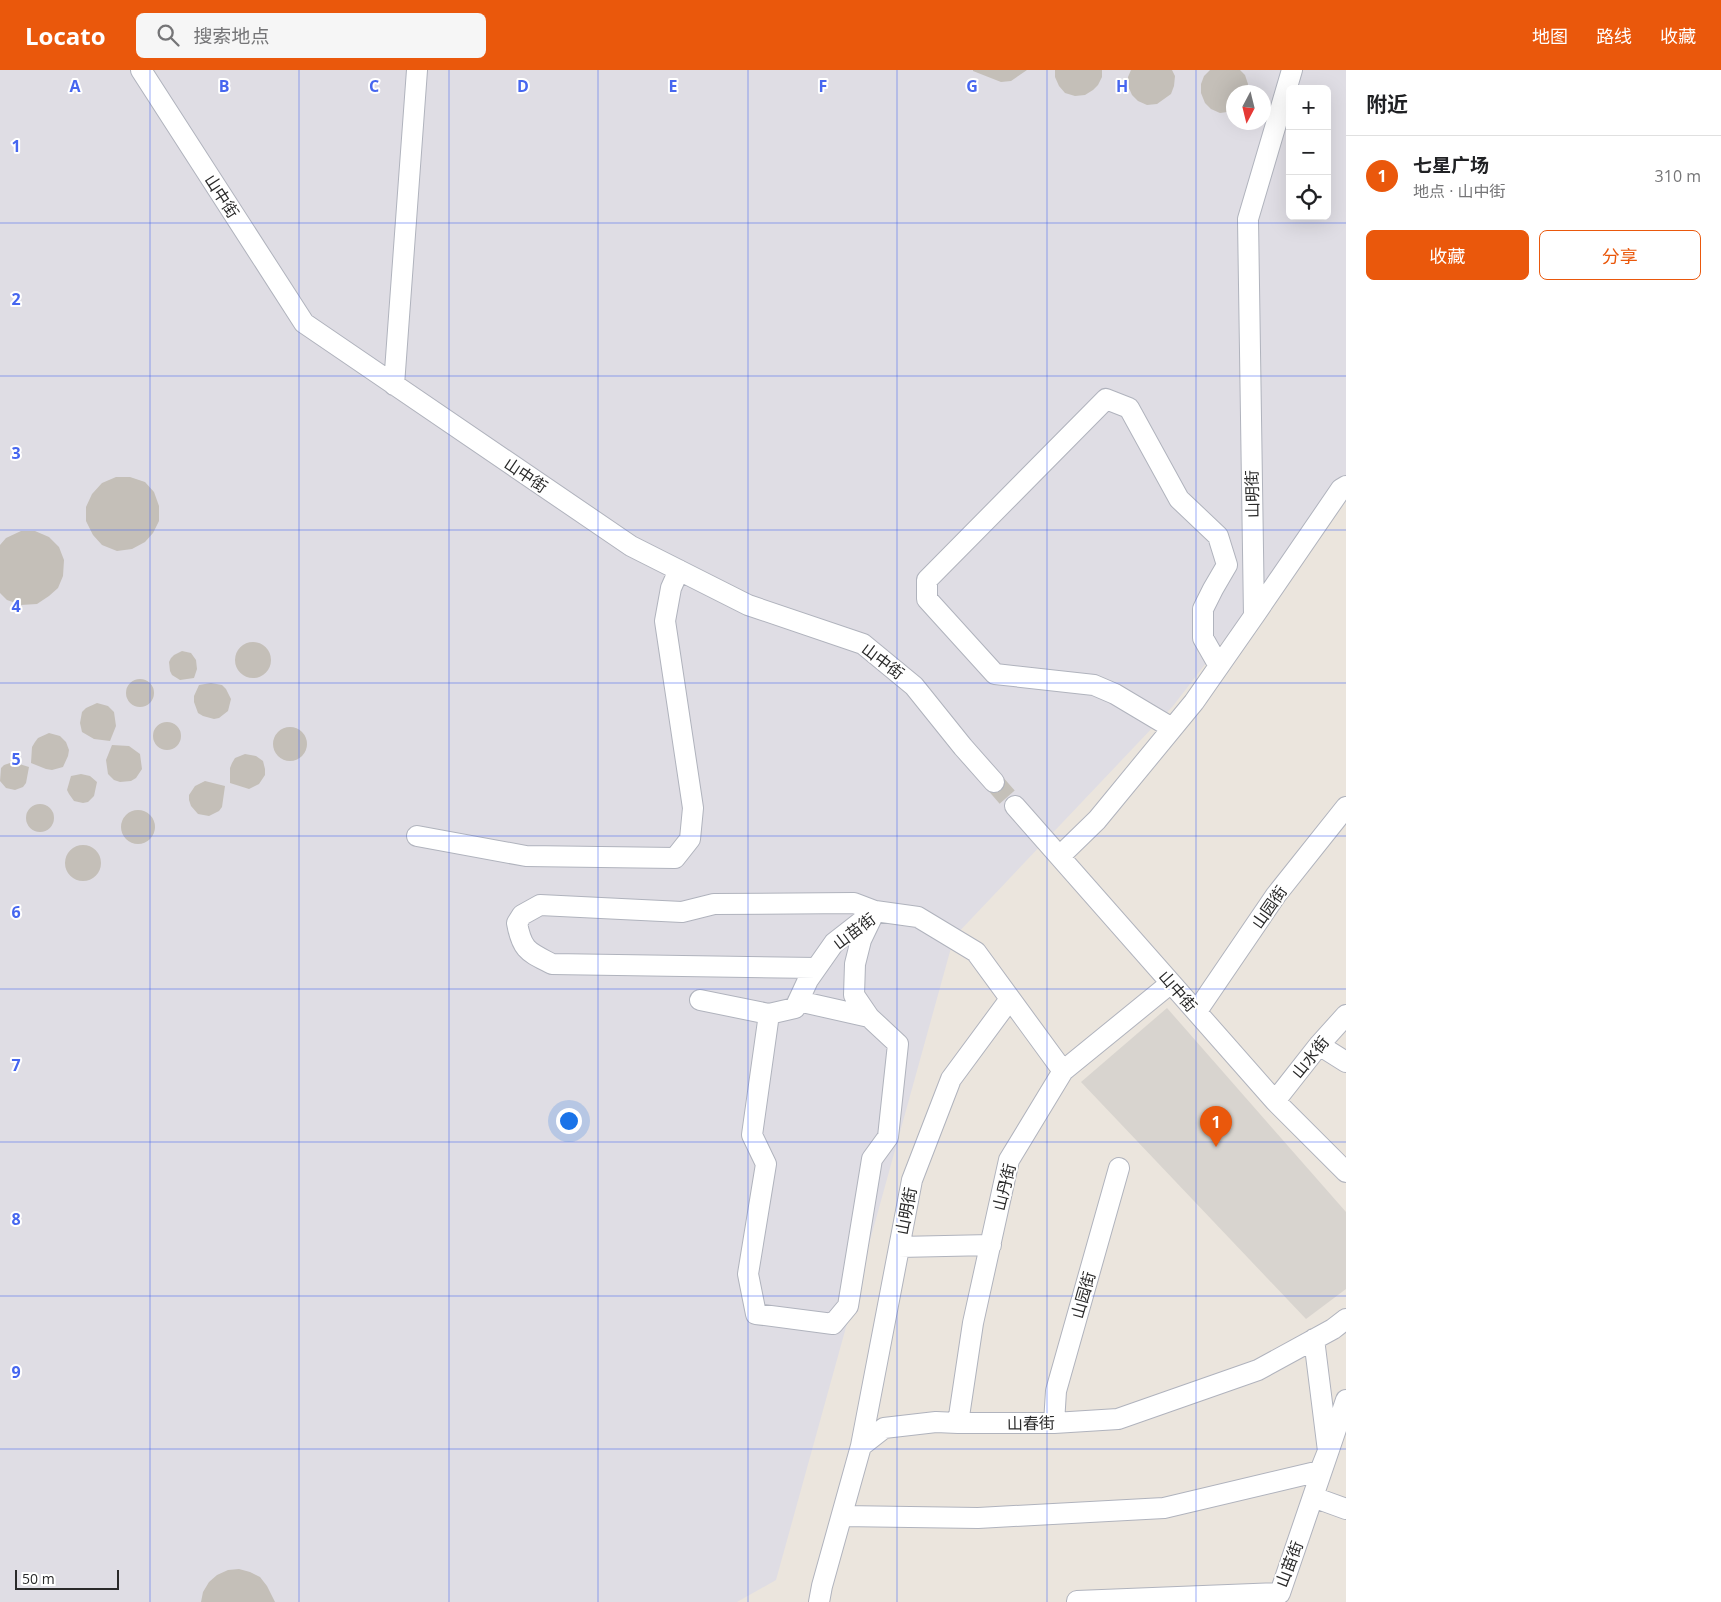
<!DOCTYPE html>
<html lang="zh">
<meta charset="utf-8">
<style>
:root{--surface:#fff;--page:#f6f6f6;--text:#202124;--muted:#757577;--line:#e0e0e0;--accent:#ea580c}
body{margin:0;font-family:"Open Sans","Noto Sans SC",sans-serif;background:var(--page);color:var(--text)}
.controls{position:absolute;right:15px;top:15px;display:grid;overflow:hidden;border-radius:8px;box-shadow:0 5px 20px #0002}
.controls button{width:45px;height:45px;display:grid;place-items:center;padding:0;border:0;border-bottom:1px solid var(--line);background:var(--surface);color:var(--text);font:25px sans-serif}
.compass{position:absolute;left:1226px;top:15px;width:45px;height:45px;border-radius:50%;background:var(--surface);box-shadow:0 5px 20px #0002;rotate:187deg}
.scale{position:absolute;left:15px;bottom:12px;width:104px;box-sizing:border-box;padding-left:5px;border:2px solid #2a2a2a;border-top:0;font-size:14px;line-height:18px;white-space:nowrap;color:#2a2a2a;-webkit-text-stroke:4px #fff;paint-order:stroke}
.you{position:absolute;left:568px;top:1050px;width:18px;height:18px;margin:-12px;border:4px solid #fff;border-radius:50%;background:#1a73e8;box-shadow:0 0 0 8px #1a73e833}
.badge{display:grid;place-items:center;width:32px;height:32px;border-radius:50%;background:var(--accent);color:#fff;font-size:16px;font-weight:700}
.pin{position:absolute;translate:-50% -41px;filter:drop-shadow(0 1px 2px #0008)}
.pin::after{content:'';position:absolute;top:26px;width:18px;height:15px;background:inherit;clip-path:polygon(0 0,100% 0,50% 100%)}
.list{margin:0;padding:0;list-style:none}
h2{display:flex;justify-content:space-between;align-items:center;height:65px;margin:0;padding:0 20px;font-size:21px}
h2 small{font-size:16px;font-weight:400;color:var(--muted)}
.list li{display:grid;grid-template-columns:32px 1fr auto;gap:15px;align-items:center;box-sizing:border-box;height:80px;padding:0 20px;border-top:1px solid var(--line)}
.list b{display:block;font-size:19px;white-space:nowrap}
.list p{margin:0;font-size:16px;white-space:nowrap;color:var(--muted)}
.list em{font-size:16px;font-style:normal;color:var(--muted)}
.actions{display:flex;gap:10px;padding:15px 20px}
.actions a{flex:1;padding:11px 0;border:1px solid var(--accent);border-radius:8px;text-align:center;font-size:18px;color:var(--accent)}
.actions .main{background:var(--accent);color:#fff}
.icon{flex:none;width:28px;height:28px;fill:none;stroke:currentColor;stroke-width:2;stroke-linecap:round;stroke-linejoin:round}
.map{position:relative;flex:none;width:1346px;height:1532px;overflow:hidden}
header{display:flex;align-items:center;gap:30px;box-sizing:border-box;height:70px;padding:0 25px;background:var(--accent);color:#fff}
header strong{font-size:24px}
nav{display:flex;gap:28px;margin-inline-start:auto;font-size:18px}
.search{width:350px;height:45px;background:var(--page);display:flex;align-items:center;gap:12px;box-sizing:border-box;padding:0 18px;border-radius:8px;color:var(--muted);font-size:19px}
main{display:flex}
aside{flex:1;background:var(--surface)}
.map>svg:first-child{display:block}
.industrial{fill:#dfdde4;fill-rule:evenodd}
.plaza{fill:#d8d4cf}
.building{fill:#c4bfb8}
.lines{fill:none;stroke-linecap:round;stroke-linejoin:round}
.minor-tunnel{stroke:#c4c0b9;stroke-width:20;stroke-dasharray:20 10;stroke-linecap:butt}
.minor-casing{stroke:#b0b3bd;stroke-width:22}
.minor{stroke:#fff;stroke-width:20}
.grid{fill:none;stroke:#4666ef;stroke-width:1;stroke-opacity:0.55}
.labels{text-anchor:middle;stroke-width:4;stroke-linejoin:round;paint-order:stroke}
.street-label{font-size:16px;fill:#2a2a2a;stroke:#fff}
.grid-label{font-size:16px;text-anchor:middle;font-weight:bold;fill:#4666ef;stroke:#fff;stroke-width:4;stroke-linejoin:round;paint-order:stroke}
</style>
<header>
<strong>Locato</strong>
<div class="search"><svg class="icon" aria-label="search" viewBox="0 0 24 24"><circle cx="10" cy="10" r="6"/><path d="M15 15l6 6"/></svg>搜索地点</div>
<nav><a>地图</a><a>路线</a><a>收藏</a></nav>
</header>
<main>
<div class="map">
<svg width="1346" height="1532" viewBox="0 0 1346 1532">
<rect width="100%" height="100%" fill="#ebe5dd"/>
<path class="industrial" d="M0,0H1346V411L1173,636L954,867L776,1510L737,1532H0ZM1290,19H1327V146H1290ZM1234,22H1264V52H1234Z"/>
<path class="plaza" d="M1167,938L1346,1142V1219L1306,1249L1081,1012Z"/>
<path class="building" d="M973,0H1027L1011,11L1001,12L973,1Z
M1055,0H1102V7L1098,15L1093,20L1085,25L1075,26L1065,23L1059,16L1055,7Z
M1131,0H1172L1175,6L1174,16L1171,24L1157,34L1147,35L1138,31L1132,25L1128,16V7Z
M1210,0H1240L1245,5L1248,14L1247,22H1234V41L1220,43L1211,39L1205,33L1201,23V14L1204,6Z
M116,407H130L145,412L154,422L159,436V451L153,463L145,472L132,479L117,481L102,475L93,465L86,451V437L92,424L102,413Z
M21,461H35L49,467L59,477L64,490L63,506L58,518L49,526L37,534L21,535L7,530L0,523V475L6,468Z
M235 590a18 18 0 1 1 36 0a18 18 0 1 1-36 0Z
M182,581L191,583L196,590L197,599L194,608L180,610L172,605L170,601L169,592L171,588L174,585Z
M126 623a14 14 0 1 1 28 0a14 14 0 1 1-28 0Z
M211,613L222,615L226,619L231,629L228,641L219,648L214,649L203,646L198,643L194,632V626L199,615Z
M97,633L108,636L114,642L116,656L110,671L94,669L82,662L80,653L82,642L86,638Z
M153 666a14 14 0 1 1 28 0a14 14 0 1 1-28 0Z
M273 674a17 17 0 1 1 34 0a17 17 0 1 1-34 0Z
M49,663L60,666L66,672L69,680L68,686L63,697L52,700L46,699L31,693L32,677L35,672L38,668Z
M112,675L129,676L140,684L142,699L136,708L131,711L120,712L114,710L108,704L106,690Z
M245,684L256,686L263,691L265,699V705L259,714L249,719L230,713V698L232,693L235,688Z
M13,692L29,697L26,713L23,717L15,720L6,718L0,711L1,698L4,695Z
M81,704L90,706L97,712L94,726L88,732L83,733L74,731L69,724L67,720L71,706Z
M205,711L225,716L222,737L219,741L209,746L198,744L191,736L189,730V725L195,716Z
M26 748a14 14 0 1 1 28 0a14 14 0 1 1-28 0Z
M121 757a17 17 0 1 1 34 0a17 17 0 1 1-34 0Z
M65 793a18 18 0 1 1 36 0a18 18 0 1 1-36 0Z
M239,1499L250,1502L260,1507L267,1516L275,1532H201L203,1522L209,1512L217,1505L228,1500Z"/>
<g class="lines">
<path class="minor-tunnel" d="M994,712L1015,736"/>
<g class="minor-casing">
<path id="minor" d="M141,0L304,253L631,476L748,535L863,574L914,616L963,677L994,712
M394,315L417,0
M1254,546L1341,419L1346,416
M1172,658L1115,624L1094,615L995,604L927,529V510L1106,329L1129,338L1179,429L1218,466L1227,495L1213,519L1203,539V568L1219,596
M1015,736L1275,1031L1346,1102
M417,766L526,786L675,788L690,769L693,738L665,551L671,518L679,500
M1060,786L1097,750L1194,632L1254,546L1248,149L1292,0
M700,930L769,944L795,938L808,910L834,873L875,841L918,847L976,882L1063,1001
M798,931L869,947
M1197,941L1276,825L1346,737
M769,944L752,1065L766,1094L748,1204L756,1244L833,1254L848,1236L872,1089L888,1067L898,974L869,947L854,925L855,894L861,870L875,841L854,833L714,834L682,842L540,835L522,845L517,853C522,881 529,882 552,894L816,898
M1319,975L1346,992
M1275,1031L1319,975L1346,945
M899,1177L991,1175
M958,1353L973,1253L1009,1090L1063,1001L1171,913
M1054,1353L1056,1321L1119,1098
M861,1376L912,1110L951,1009L1010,929
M1313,1427L1346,1439
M842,1446L978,1448L1164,1438L1320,1401L1328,1381L1314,1269
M819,1532L822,1516L861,1376L884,1358L936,1352L958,1353H1054L1118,1349L1258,1300L1333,1259L1346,1249
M1077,1532V1531L1280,1523L1346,1330"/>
</g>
<use href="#minor" class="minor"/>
</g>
<path class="grid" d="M150,0V1532M299,0V1532M449,0V1532M598,0V1532M748,0V1532M897,0V1532M1047,0V1532M1196,0V1532M0,153H1346M0,306H1346M0,460H1346M0,613H1346M0,766H1346M0,919H1346M0,1072H1346M0,1226H1346M0,1379H1346"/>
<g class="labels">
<g class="street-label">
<text transform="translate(222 126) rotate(57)" y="6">山中街</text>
<text transform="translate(526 405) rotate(34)" y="6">山中街</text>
<text transform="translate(1252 424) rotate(-91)" y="6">山明街</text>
<text transform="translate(883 591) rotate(37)" y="6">山中街</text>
<text transform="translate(1269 837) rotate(-55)" y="6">山园街</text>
<text transform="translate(854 861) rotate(-37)" y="6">山苗街</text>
<text transform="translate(1178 921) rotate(49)" y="6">山中街</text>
<text transform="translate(1310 987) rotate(-51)" y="6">山水街</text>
<text transform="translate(1004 1117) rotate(-76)" y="6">山丹街</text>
<text transform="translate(906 1141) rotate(-79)" y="6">山明街</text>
<text transform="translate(1083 1225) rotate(-74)" y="6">山园街</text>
<text transform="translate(1031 1353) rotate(-1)" y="6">山春街</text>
<text transform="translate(1289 1494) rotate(-69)" y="6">山苗街</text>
</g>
</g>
<g class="grid-label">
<text x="75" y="22">A</text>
<text x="224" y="22">B</text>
<text x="374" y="22">C</text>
<text x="523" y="22">D</text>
<text x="673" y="22">E</text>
<text x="823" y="22">F</text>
<text x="972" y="22">G</text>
<text x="1122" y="22">H</text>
<text x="16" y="82">1</text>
<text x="16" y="235">2</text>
<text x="16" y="389">3</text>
<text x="16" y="542">4</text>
<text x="16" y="695">5</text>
<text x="16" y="848">6</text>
<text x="16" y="1001">7</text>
<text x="16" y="1155">8</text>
<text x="16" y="1308">9</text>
</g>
</svg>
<div class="controls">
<button>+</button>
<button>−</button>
<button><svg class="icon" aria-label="locate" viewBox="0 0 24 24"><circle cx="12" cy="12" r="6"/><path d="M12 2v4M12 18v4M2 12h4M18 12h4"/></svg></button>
</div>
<svg class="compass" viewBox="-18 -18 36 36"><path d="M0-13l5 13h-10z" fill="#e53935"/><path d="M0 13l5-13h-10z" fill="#757577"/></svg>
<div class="scale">50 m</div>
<div class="you"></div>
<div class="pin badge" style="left:1216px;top:1077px">1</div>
</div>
<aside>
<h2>附近<small></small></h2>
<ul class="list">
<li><span class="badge">1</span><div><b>七星广场</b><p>地点 · 山中街</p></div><em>310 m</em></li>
</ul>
<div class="actions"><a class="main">收藏</a><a>分享</a></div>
</aside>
</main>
